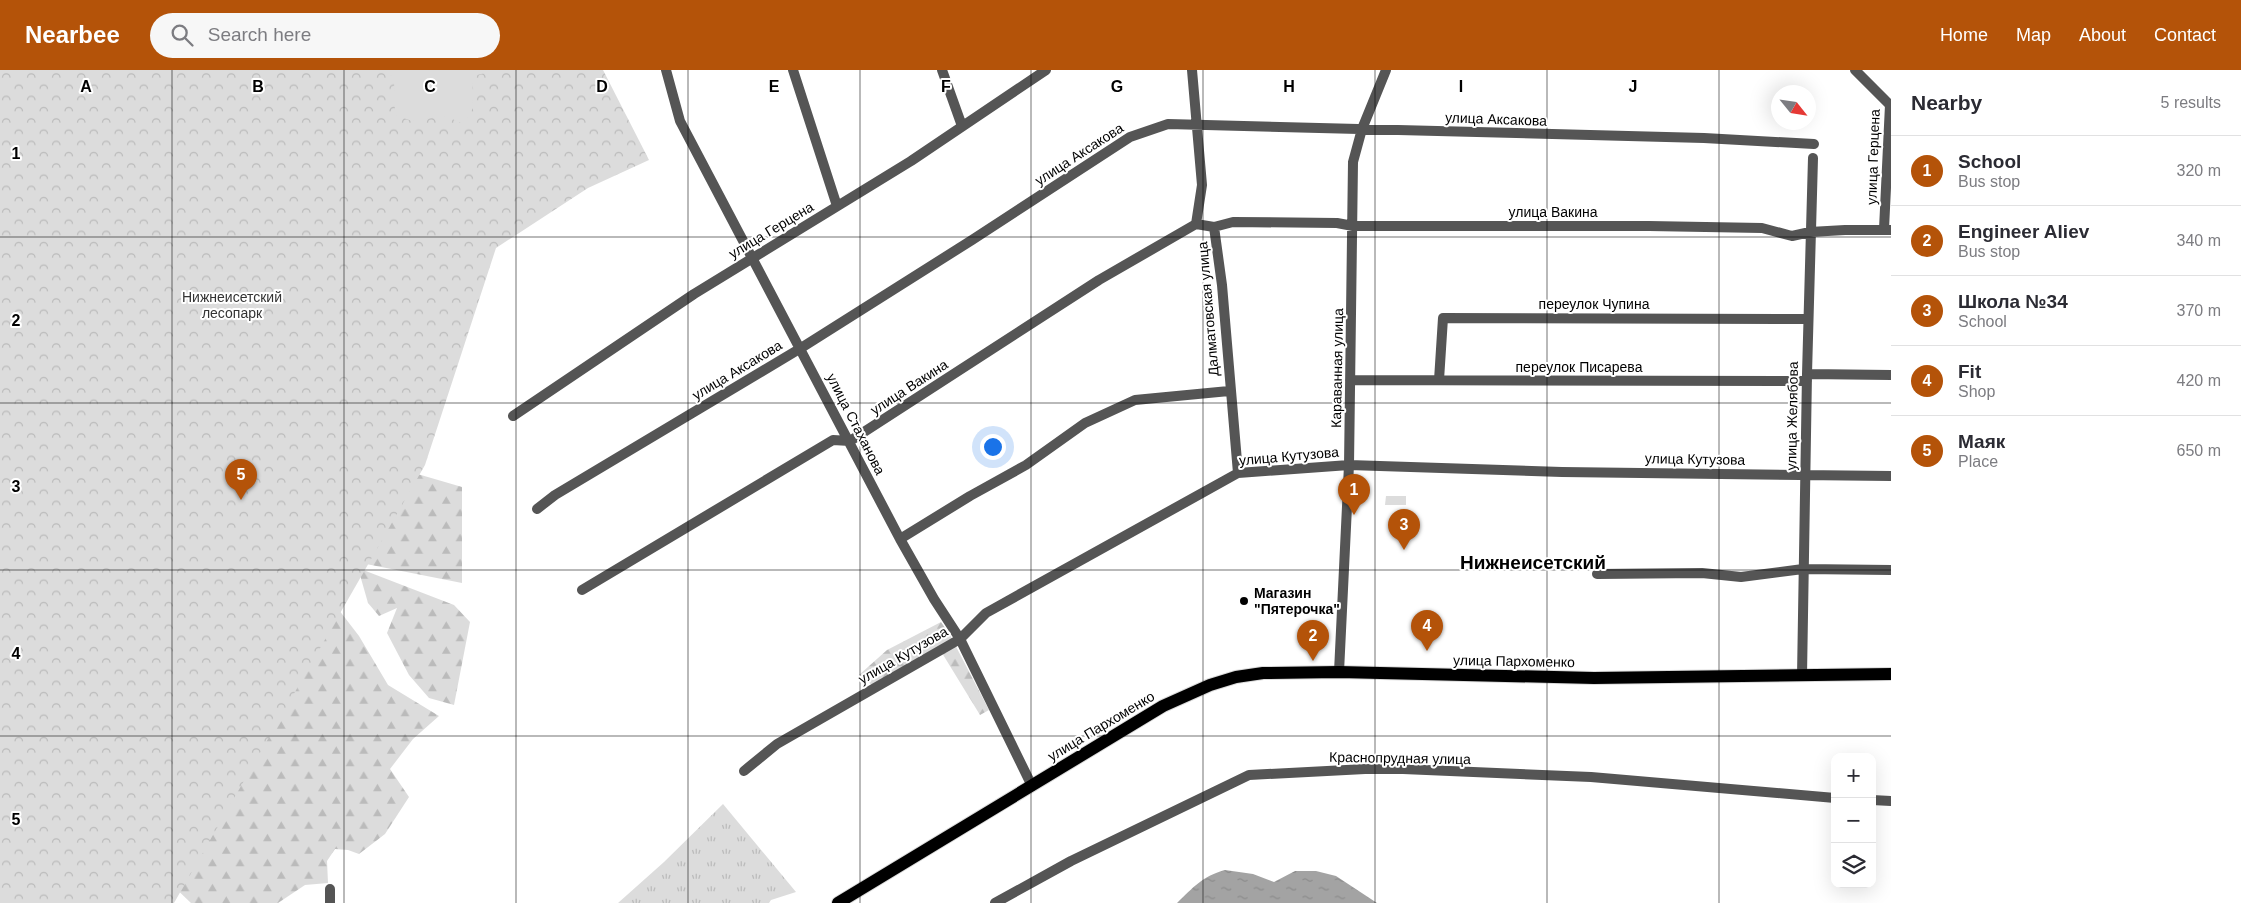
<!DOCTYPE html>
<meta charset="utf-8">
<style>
:root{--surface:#fff;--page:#f7f7f7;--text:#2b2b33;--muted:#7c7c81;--line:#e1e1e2;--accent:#b45309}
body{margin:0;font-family:Arial,sans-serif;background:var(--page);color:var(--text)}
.controls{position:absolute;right:15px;bottom:15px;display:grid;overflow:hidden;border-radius:10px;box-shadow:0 5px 20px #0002}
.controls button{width:45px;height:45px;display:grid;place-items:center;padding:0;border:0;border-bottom:1px solid var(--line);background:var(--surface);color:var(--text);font:25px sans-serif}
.compass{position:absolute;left:1771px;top:15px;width:45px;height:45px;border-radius:50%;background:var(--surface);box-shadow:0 5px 20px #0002;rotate:120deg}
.you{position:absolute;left:992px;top:376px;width:18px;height:18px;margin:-12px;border:4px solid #fff;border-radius:50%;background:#1a73e8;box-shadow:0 0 0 8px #1a73e833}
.badge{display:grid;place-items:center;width:32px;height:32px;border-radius:50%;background:var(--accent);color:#fff;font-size:16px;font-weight:700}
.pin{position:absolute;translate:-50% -41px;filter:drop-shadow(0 1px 2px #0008)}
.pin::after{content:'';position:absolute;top:26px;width:18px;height:15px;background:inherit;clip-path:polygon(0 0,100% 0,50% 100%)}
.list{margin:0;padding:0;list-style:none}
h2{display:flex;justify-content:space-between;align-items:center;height:65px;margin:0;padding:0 20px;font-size:21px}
h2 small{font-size:16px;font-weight:400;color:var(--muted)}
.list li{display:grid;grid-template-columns:32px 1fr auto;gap:15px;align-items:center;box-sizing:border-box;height:70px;padding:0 20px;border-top:1px solid var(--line)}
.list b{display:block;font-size:19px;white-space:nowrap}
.list p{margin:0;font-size:16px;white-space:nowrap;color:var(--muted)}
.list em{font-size:16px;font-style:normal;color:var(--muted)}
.icon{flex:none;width:28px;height:28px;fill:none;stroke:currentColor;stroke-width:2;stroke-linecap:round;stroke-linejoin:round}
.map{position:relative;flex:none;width:1891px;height:833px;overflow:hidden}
header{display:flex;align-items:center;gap:30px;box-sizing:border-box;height:70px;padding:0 25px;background:var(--accent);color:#fff}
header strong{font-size:24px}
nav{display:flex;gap:28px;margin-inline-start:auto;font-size:18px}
.search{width:350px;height:45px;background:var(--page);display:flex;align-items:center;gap:12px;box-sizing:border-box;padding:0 18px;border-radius:28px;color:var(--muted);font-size:19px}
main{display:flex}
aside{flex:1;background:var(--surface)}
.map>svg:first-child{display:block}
.grass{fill:url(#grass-tufts)}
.forest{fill:url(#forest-firs)}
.park{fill:url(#park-crowns)}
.garden{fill:#dcdcdc}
.water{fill:url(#water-ripples)}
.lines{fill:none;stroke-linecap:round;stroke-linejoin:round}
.major-casing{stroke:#dbdbdb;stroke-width:14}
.minor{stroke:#555;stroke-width:10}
.major{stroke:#000;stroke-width:12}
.grid{fill:none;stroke:#000;stroke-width:1;stroke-opacity:0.55}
.poi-dot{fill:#000;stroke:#fff;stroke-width:2}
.labels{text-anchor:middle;stroke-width:4;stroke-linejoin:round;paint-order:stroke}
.street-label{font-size:14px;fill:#000;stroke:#fff}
.park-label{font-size:14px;fill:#333;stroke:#fff}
.poi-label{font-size:14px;font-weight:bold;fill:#000;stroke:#fff;text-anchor:start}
.district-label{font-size:19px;font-weight:bold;fill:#000;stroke:#fff}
.grid-label{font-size:16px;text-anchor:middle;font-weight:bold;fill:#000;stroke:#fff;stroke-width:4;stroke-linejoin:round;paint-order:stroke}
</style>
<header>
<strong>Nearbee</strong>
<div class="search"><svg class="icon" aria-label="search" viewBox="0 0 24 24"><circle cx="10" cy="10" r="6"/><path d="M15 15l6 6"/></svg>Search here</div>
<nav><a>Home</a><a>Map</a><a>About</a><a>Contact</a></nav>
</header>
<main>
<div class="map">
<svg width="1891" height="833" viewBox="0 0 1891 833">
<defs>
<pattern id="grass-tufts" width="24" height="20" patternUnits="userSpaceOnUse" patternTransform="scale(1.25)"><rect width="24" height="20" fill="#dcdcdc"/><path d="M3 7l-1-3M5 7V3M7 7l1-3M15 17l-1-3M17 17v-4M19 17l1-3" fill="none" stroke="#bbb"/></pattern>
<pattern id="forest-firs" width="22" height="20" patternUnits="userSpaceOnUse" patternTransform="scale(1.25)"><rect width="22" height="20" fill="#dcdcdc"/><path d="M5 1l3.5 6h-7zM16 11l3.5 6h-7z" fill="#bbb"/></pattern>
<pattern id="park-crowns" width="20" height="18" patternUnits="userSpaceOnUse" patternTransform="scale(1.25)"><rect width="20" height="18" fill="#dcdcdc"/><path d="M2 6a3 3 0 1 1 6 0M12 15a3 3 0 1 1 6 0" fill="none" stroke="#bbb"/></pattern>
<pattern id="water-ripples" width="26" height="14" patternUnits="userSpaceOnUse" patternTransform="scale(1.25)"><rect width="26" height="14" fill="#a3a3a3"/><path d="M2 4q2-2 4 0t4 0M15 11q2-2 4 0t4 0" fill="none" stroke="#8b8b8b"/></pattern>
</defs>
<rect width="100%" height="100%" fill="#fff"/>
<path class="grass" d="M723,734L796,822L771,830L769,833H618L664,792Z"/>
<path class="forest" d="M397,398L462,417V513L356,492Z
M358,498L454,535L470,552L454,635L429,628L409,605L387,563L397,538L379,546L368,533Z
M322,518L359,566L388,615L439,646L413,669L390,699L409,727L385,764L359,784L348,780L335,779L327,791L328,813L305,815L278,833H191L170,813Z
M941,552L950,565L989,640L980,645L942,583L872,615L859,605L887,580Z"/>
<path class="park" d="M0,0H603L649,90L588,118L496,178L425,395L174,833H0Z"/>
<path class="garden" d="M388,0H497L473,6L472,40L463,54L446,46L412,51L395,45L394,11Z
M1386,426H1406V435H1385Z"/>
<path class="water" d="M1225,800L1253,804L1274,812L1295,801H1316L1336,806L1377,833H1177C1194,817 1201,807 1225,800Z"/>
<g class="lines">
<g class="major-casing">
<path id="major" d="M838,833L1163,636L1210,615L1236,607L1263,603L1339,602L1594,608L1891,604"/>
</g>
<path class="minor" d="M666,0L680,51L900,469L934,529L960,569L1032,716
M793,0L837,136
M942,0L962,56
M1192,0L1202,115L1196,154L1214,157L1222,215L1238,403
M1855,0L1890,35L1884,159
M1214,157L1233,152L1337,153L1353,156H1649L1762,158L1792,166L1810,162L1845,160H1891
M1807,304L1891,305
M1350,310L1807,311
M1439,310L1443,248L1808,249
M513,346L694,224L911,91L1046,0
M537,439L555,425L801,278L972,170L1130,67L1168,54L1704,68L1814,74
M900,469L970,426L1026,395L1085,353L1135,330L1229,321
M1597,504L1702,503L1741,507L1803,499L1891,500
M582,520L833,370L850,371L1099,210L1196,154
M1339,602L1349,395L1353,92L1362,59L1386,0
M1802,606L1807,304L1813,88
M744,701L777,674L960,569L986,543L1238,403L1349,395L1562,402L1891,406
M1872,730L1891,731
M330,833V819
M995,833L1071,791L1249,705L1365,699H1403L1591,707L1835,728"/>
<use href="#major" class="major"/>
</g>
<path class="grid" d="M172,0V833M344,0V833M516,0V833M688,0V833M860,0V833M1031,0V833M1203,0V833M1375,0V833M1547,0V833M1719,0V833M0,167H1891M0,333H1891M0,500H1891M0,666H1891"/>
<circle class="poi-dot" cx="1244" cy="531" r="5"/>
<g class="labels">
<g class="street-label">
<text transform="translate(1496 49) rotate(2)" y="5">улица Аксакова</text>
<text transform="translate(1079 84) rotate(-33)" y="5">улица Аксакова</text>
<text transform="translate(1873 87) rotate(-88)" y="5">улица Герцена</text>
<text x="1553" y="147">улица Вакина</text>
<text transform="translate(771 160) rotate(-31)" y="5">улица Герцена</text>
<text x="1594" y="239">переулок Чупина</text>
<text transform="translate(1208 239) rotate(-95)" y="5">Далматовская улица</text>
<text x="1579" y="302">переулок Писарева</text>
<text transform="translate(1337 298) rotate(-89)" y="5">Караванная улица</text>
<text transform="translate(737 300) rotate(-31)" y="5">улица Аксакова</text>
<text transform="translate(909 317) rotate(-33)" y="5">улица Вакина</text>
<text transform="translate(1792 346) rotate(-89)" y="5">улица Желябова</text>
<text transform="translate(856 354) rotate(63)" y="5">улица Стаханова</text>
<text transform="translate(1289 386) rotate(-5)" y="5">улица Кутузова</text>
<text transform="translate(1695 389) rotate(1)" y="5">улица Кутузова</text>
<text transform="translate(903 585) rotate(-30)" y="5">улица Кутузова</text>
<text transform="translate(1514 591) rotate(1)" y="5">улица Пархоменко</text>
<text transform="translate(1101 656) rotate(-31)" y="5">улица Пархоменко</text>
<text transform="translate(1400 688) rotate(1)" y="5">Краснопрудная улица</text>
</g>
<g class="park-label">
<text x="232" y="232">Нижнеисетский<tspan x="232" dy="16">лесопарк</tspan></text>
</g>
<g class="poi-label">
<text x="1254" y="528">Магазин<tspan x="1254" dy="16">"Пятерочка"</tspan></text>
</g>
<g class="district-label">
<text x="1533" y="499">Нижнеисетский</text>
</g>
</g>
<g class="grid-label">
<text x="86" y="22">A</text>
<text x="258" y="22">B</text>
<text x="430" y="22">C</text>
<text x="602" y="22">D</text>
<text x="774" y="22">E</text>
<text x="946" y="22">F</text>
<text x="1117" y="22">G</text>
<text x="1289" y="22">H</text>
<text x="1461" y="22">I</text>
<text x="1633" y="22">J</text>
<text x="16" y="89">1</text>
<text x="16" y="256">2</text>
<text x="16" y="422">3</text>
<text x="16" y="589">4</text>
<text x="16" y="755">5</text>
</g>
</svg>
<div class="controls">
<button>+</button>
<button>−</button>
<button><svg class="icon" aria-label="layers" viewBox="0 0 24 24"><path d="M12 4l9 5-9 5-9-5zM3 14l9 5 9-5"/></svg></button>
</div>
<svg class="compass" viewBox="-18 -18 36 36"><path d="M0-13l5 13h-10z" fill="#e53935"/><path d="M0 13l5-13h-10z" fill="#7c7c81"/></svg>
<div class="you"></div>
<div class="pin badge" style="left:1354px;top:445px">1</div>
<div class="pin badge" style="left:1313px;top:591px">2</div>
<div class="pin badge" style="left:1404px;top:480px">3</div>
<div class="pin badge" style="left:1427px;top:581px">4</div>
<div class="pin badge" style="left:241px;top:430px">5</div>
</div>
<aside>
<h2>Nearby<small>5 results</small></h2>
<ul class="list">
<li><span class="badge">1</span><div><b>School</b><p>Bus stop</p></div><em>320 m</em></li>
<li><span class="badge">2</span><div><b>Engineer Aliev</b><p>Bus stop</p></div><em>340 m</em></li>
<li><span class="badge">3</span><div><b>Школа №34</b><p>School</p></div><em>370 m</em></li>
<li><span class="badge">4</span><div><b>Fit</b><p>Shop</p></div><em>420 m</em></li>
<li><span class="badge">5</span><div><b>Маяк</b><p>Place</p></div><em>650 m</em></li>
</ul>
</aside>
</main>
